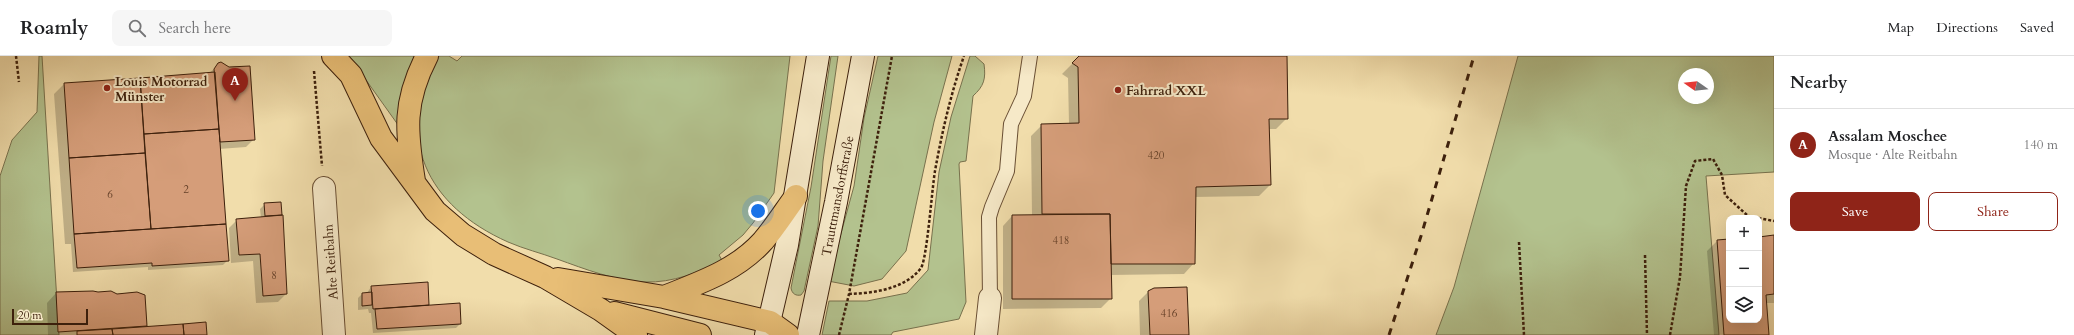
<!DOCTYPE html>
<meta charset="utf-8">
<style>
:root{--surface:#fff;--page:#f6f6f6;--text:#202124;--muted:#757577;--line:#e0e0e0;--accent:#8f2418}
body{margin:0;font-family:Cardo,serif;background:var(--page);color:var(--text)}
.controls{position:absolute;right:12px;bottom:12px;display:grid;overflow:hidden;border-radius:8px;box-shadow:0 4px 16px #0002}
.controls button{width:36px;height:36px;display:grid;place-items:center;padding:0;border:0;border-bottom:1px solid var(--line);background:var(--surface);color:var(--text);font:20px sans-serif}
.compass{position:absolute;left:1678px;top:12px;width:36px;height:36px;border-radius:50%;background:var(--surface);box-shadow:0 4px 16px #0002;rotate:284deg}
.scale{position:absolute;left:12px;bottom:10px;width:76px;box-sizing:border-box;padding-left:4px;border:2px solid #3d200c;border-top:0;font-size:11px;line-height:14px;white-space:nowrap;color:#3d200c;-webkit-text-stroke:3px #f6e9c8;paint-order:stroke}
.you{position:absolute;left:758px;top:155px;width:14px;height:14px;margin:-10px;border:3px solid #fff;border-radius:50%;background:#1a73e8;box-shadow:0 0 0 6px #1a73e833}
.badge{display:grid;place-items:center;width:26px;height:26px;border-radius:50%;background:var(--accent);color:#fff;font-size:13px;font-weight:700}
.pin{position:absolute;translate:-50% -33px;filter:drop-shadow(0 1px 2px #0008)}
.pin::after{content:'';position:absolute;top:21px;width:14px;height:12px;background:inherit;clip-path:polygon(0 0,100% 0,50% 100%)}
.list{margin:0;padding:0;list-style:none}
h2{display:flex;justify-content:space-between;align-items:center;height:52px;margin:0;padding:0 16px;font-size:17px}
h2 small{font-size:13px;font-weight:400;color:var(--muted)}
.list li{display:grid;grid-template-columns:26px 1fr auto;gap:12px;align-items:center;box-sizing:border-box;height:72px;padding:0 16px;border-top:1px solid var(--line)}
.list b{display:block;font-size:15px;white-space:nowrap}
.list p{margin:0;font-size:13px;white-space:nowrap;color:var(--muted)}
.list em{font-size:13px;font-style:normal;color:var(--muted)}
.actions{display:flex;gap:8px;padding:12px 16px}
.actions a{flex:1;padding:9px 0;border:1px solid var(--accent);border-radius:8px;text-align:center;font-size:14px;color:var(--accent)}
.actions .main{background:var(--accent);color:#fff}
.icon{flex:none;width:22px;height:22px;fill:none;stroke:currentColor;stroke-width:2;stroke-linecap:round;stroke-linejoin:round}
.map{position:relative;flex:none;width:1774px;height:279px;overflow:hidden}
header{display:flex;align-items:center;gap:24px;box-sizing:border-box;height:56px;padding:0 20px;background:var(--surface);border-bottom:1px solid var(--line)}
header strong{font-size:19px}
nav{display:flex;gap:22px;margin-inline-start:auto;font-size:14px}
.search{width:280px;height:36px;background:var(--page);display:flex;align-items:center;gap:10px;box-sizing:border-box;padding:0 14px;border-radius:8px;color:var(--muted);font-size:15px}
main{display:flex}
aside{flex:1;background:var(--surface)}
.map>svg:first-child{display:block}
.green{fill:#b3c28e;stroke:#78714d;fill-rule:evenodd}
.shadow{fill:#0003}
.building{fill:#d59d79;stroke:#3d200c}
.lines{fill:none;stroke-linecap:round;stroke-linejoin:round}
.service-casing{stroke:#6a4f34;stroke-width:16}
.minor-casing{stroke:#6a4f34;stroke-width:24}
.secondary-casing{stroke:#3d200c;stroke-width:24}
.primary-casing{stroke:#3d200c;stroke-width:24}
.path{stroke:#3d200c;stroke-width:2.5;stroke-dasharray:3 2;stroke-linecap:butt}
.service{stroke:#f6e9c8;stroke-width:14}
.minor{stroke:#f6e9c8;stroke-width:22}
.secondary{stroke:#f6e9c8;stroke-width:22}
.primary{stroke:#e8be76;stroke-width:22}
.rail{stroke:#3d200c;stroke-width:3;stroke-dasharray:7 7;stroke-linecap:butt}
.poi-dot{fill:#8f2418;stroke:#f6e9c8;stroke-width:1.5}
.labels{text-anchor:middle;stroke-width:4;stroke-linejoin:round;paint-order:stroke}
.number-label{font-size:11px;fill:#633f27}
.poi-label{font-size:13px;font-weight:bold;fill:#3d200c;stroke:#f6e9c8;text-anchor:start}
.street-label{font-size:13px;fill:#3d200c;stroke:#f6e9c8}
</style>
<header>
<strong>Roamly</strong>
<div class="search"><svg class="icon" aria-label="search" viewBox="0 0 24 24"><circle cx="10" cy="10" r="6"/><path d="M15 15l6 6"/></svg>Search here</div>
<nav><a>Map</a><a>Directions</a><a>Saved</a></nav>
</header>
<main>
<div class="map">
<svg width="1774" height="279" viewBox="0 0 1774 279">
<rect width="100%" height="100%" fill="#f1ddab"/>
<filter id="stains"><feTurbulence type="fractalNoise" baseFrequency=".005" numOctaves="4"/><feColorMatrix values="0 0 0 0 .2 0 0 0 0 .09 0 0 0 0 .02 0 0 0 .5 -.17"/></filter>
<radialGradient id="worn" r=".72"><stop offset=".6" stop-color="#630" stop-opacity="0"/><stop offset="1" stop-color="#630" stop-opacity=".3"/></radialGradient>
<path class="green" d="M39,0H42L59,279H0V120L12,84L37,56Z
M344,0H433L406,80L356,10Z
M439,0H449L457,5L462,0H790L774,137L753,167L743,179L719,199L723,206C698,216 673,227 645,226C615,225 585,213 557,203C541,197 524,193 508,186C427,150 392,81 439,0Z
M831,0H838L823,105L818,170L804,235L801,239C796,240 792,238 791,232L811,131Z
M878,0H952L934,66L906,195L882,223L854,230L828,225L854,130L864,62Z
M970,0H975L984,8C986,23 984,30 973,40L966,105L960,106L959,108L966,246L959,263L893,276L891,279H822L829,245H867L907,237L928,214L939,116L951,61Z
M1518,0H1774V116L1706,120L1719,279H1436L1454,231ZM1684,18H1708V42H1684Z"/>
<path class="shadow" d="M1080,0H1286L1287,62L1276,73H1268L1270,129L1259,140L1194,141V207L1184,218L1110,219L1111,242L1101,252L1003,253V170L1012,160H1032L1031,80L1042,69L1069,68L1068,22L1062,18Z
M221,7L254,83L246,91L219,93L227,205L223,209L148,214V211L73,216L71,188H65L54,38L64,28L208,18Z
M280,147L286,238L278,246L256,247L253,205L231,207L229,172L237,164L261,162L260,153L265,148Z
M1774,180V247H1766L1768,279H1714L1707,195L1717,185L1729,184V264H1759V182Z
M427,227L428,250L460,268L456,272L373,277L371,257H369L368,253L358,254V242L362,238L367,237L371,231Z
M1149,235L1188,279H1140L1139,245Z
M56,237L146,270L144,271L206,279H48L47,247Z"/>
<path class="building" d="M1079,0H1287L1288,63H1269L1271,129L1196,131L1195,208H1111L1110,158H1042L1041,68L1079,67L1078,11L1072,7Z
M221,6L229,11L250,10L255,84L220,86L214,13L218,7Z
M215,16L219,73L144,78L140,22Z
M140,22L145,97L69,102L64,27Z
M219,73L226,168L151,173L144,78Z
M145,97L151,173L74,178L69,102Z
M281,146L282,159L265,160L264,147Z
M1110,158L1112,243H1012V159Z
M283,159L287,238L263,240L260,198L239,199L236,163Z
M226,168L229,205L152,210V207L77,212L74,178Z
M1774,179V238L1766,239L1769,279H1724L1717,184L1729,183V264H1759V181Z
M428,226L429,249L373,253L371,230Z
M1187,231L1189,279H1150L1148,235L1154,232Z
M93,235L98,236L111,235L117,238L137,236L145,239L147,270L58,276L56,236Z
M372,236V249L362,250V237Z
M460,247L461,268L377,273L375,253Z
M206,266L207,279H184L183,268Z
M183,268L184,279H113L112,273Z
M112,273L113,279H77V275Z"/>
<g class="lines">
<g class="service-casing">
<path id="service" d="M990,242L989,161L992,151L1007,115L1011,68L1024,40L1030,0"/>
</g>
<g class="minor-casing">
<path id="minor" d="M324,132L334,279
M986,279L990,242"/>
</g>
<g class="secondary-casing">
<path id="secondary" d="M766,279L787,189L818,0
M808,279L836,146L863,0"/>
</g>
<g class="primary-casing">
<path id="primary" d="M333,0L351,19L381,82L435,155L463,179L494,198L545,221L601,254L636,279
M414,125C406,75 403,46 427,0
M558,223L664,241L770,266L788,279
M664,241C699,227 736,215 763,185C775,171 785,155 796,140
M614,257L700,279"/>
</g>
<path class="path" d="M16,0L19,26
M314,15L322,110
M1519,186L1524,279
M1645,199L1647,279
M849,238C874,237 905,233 921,212C927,203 932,132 935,115C942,76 951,37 964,0
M839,279L849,238L892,0
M1670,279L1680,221L1686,130L1695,105L1713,103L1722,119L1725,139L1748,160L1774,165"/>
<use href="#service" class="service"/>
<use href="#minor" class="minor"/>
<use href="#secondary" class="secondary"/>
<use href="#primary" class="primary"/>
<path class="rail" d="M1389,279L1421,180L1474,0"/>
</g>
<g class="poi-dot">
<circle cx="107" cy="32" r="4"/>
<circle cx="1118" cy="34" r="4"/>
</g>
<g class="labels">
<g class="number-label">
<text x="1156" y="103">420</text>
<text x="186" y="137">2</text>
<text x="110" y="142">6</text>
<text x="1061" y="188">418</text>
<text x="274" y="223">8</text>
<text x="1169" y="261">416</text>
</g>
<g class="poi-label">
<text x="115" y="30">Louis Motorrad<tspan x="115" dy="15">Münster</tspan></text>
<text x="1126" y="39">Fahrrad XXL</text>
</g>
<g class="street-label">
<text transform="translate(837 140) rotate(-79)" y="5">Trauttmansdorffstraße</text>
<text transform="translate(330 206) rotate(-94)" y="5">Alte Reitbahn</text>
</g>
</g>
<rect width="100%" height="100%" filter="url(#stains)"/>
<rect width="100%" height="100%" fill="url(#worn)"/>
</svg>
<div class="controls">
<button>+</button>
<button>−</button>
<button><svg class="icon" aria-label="layers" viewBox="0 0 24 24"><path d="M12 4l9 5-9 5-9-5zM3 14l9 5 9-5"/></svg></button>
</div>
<svg class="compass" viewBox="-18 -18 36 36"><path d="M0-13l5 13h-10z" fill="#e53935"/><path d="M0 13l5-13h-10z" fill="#757577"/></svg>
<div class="scale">20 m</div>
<div class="you"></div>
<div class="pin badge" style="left:235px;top:45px">A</div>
</div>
<aside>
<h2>Nearby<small></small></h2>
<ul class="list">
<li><span class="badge">A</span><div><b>Assalam Moschee</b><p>Mosque · Alte Reitbahn</p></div><em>140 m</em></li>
</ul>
<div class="actions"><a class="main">Save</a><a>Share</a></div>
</aside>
</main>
